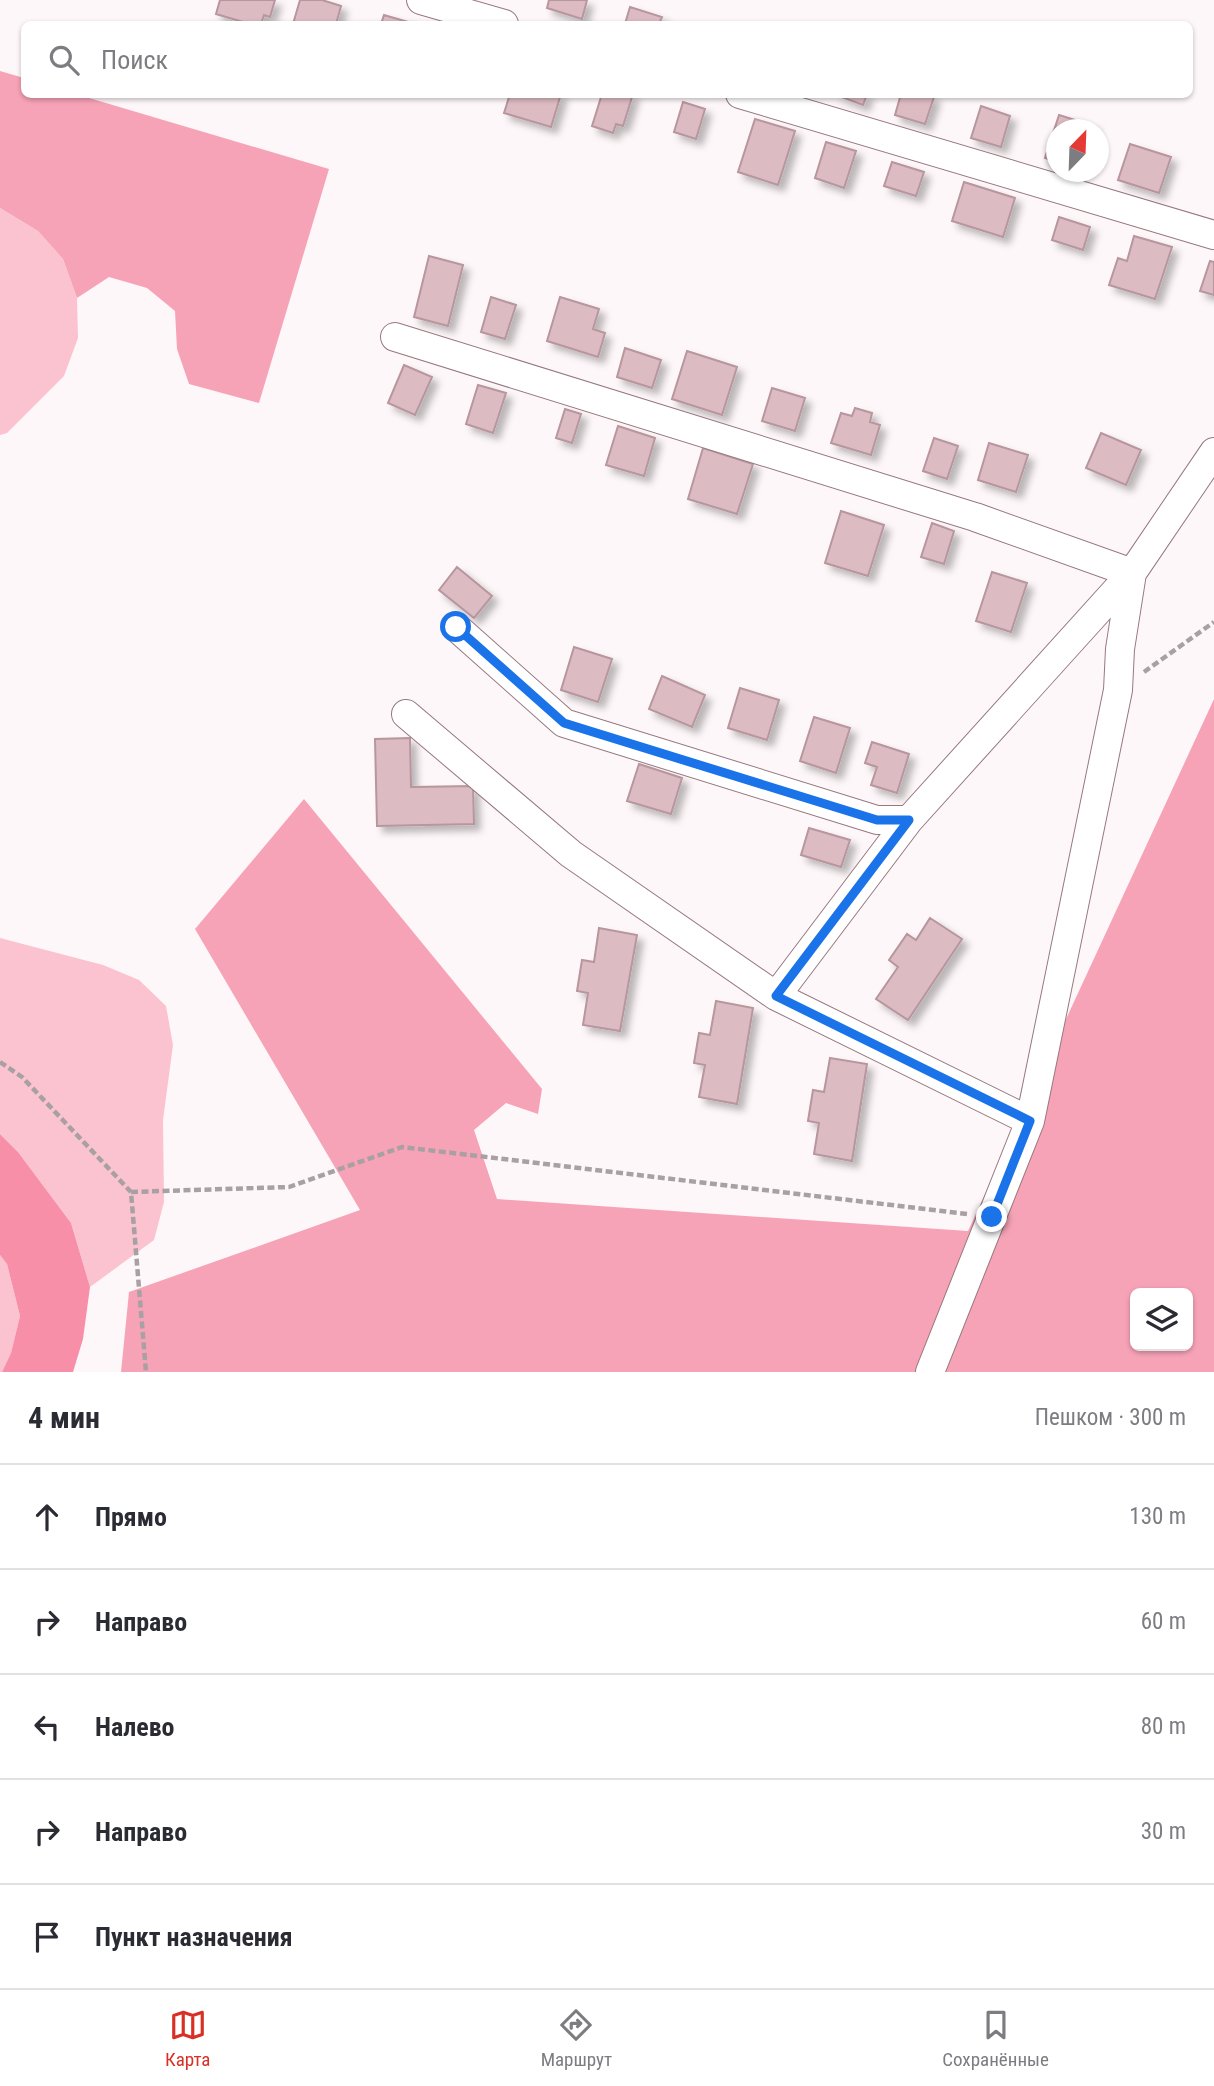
<!DOCTYPE html>
<html lang="ru">
<meta charset="utf-8">
<style>
:root{--surface:#fff;--page:#f2f2f3;--text:#2b2b33;--muted:#7c7c81;--line:#e1e1e2;--accent:#d93025}
body{margin:0;font-family:"Roboto Condensed",sans-serif;background:var(--page);color:var(--text)}
.controls{position:absolute;right:21px;bottom:21px;display:grid;overflow:hidden;border-radius:10px;box-shadow:0 2px 5px #0004}
.controls button{width:63px;height:63px;display:grid;place-items:center;padding:0;border:0;border-bottom:2px solid var(--line);background:var(--surface);color:var(--text);font:35px sans-serif}
.compass{position:absolute;left:1046px;top:119px;width:63px;height:63px;border-radius:50%;background:var(--surface);box-shadow:0 2px 5px #0004;rotate:23deg}
.stop{position:absolute;width:21px;height:21px;margin:-16px;border:5px solid #1a73e8;border-radius:50%;background:#fff}
.stop.end{background:#1a73e8;border-color:#fff;box-shadow:0 2px 7px #0008}
.list{margin:0;padding:0;list-style:none}
h2{display:flex;justify-content:space-between;align-items:center;height:91px;margin:0;padding:0 28px;font-size:30px}
h2 small{font-size:23px;font-weight:400;color:var(--muted)}
.list li{display:grid;grid-template-columns:46px 1fr auto;gap:21px;align-items:center;box-sizing:border-box;height:105px;padding:0 28px;border-top:2px solid var(--line)}
.list b{display:block;font-size:26px;white-space:nowrap}
.list em{font-size:23px;font-style:normal;color:var(--muted)}
.icon{flex:none;width:38px;height:38px;fill:none;stroke:currentColor;stroke-width:2;stroke-linecap:round;stroke-linejoin:round}
.map{position:relative;flex:none;width:1214px;height:1372px;overflow:hidden}
.search{position:absolute;background:var(--surface);box-shadow:0 2px 5px #0004;left:21px;right:21px;top:21px;height:77px;display:flex;align-items:center;gap:18px;box-sizing:border-box;padding:0 24px;border-radius:10px;color:var(--muted);font-size:26px}
.sheet{height:616px;background:var(--surface)}
nav{display:flex;justify-content:space-around;align-items:center;box-sizing:border-box;height:98px;border-top:2px solid var(--line);background:var(--surface);font-size:19px;color:var(--muted)}
nav a{display:grid;justify-items:center;gap:4px}
nav .on{color:var(--accent)}
.map>svg:first-child{display:block}
.green{fill:#fac3cf}
.forest{fill:#f7a3b7;fill-rule:evenodd}
.water{fill:#f78fa9}
.building{fill:#ddbbc2;stroke:#b7969d;stroke-width:2;filter:url(#shadow)}
.lines{fill:none;stroke-linecap:round;stroke-linejoin:round}
.minor-casing{stroke:#97787e;stroke-width:30}
.path{stroke:#a8a0a2;stroke-width:4.5;stroke-dasharray:7 3.5;stroke-linecap:butt}
.minor{stroke:#fff;stroke-width:28}
.route{stroke:#1a73e8;stroke-width:9}
</style>
<div class="map">
<svg width="1214" height="1372" viewBox="0 0 1214 1372">
<defs>
<filter id="shadow"><feDropShadow dx="6" dy="6" stdDeviation="3.5" flood-color="#0004"/></filter>
</defs>
<rect width="100%" height="100%" fill="#fef7f9"/>
<path class="green" d="M0,208L38,231L63,259L77,298L78,338L64,376L7,433L0,435Z
M0,938L103,965L139,980L166,1006L173,1045L163,1120L164,1202L154,1240L90,1287L71,1223L18,1152L0,1134Z
M0,1255L7,1264L20,1316L11,1353L2,1372H0Z"/>
<path class="forest" d="M0,71L24,78V94L79,95L329,169L259,403L189,384L177,349L175,311L147,288L109,277L77,298L63,259L38,231L0,208Z
M1214,699V1372H121L129,1292L360,1210L195,929L304,799L542,1089L538,1114L506,1103L474,1130L497,1199L968,1231ZM1135,1293H1188V1346H1135Z"/>
<path class="water" d="M0,1134L18,1152L71,1223L90,1287L83,1339L73,1372H2L11,1353L20,1316L7,1264L0,1255Z"/>
<path class="building" d="M220,0H275L270,17L264,15L261,24H250L216,14Z
M300,0H322L341,6L336,24H293Z
M549,0H587L582,19L547,8Z
M630,7L662,17L659,24H625Z
M384,15L415,24H381Z
M510,94H561L551,127L504,113Z
M602,94H633L623,126L616,124L613,133L592,126Z
M834,94H867L863,105Z
M901,94H926L934,97L925,124L895,115Z
M683,102L705,109L696,139L674,132Z
M981,106L1010,116L1001,147L971,138Z
M1059,115L1094,126L1093,130H1056V162L1045,158Z
M755,119L795,131L778,185L738,172Z
M826,142L856,151L844,188L815,178Z
M1130,144L1171,157L1159,193L1118,180Z
M892,162L924,172L916,196L884,186Z
M964,182L1015,198L1003,237L952,221Z
M1059,217L1090,227L1083,250L1052,240Z
M1134,236L1172,247L1155,299L1109,285L1118,258L1127,261Z
M429,256L463,265L448,326L414,317Z
M1210,261L1214,262V295L1200,291Z
M491,297L516,305L505,339L481,332Z
M560,297L599,309L593,329L605,333L598,357L547,341Z
M625,348L661,360L652,388L617,377Z
M687,351L737,367L722,415L672,399Z
M404,365L432,377L415,415L388,403Z
M478,385L506,393L493,433L466,424Z
M772,388L805,398L795,431L762,421Z
M855,408L872,413L870,422L880,425L871,455L831,443L841,413L852,416Z
M565,409L581,414L572,443L556,438Z
M618,426L655,438L644,476L606,465Z
M1101,433L1141,450L1126,485L1086,468Z
M934,438L958,446L947,479L923,471Z
M989,443L1028,455L1016,492L978,480Z
M703,448L753,464L737,514L688,499Z
M841,511L884,525L868,576L825,563Z
M932,523L954,531L944,564L921,557Z
M457,567L492,596L474,618L439,590Z
M992,572L1027,583L1011,632L976,621Z
M574,647L612,659L598,702L561,690Z
M662,676L705,695L692,727L649,709Z
M740,688L779,700L767,740L728,728Z
M814,717L850,728L836,773L800,761Z
M410,738L411,787L473,786L474,824L377,826L375,739Z
M872,742L909,754L897,793L871,785L877,767L865,763Z
M639,764L682,778L671,814L627,801Z
M809,828L850,840L841,867L801,855Z
M930,918L962,939L908,1020L876,999L898,967L889,960L907,934L916,940Z
M599,928L637,935L620,1031L583,1025L588,993L577,991L582,960L594,962Z
M716,1001L753,1008L737,1104L699,1097L705,1065L694,1063L699,1033L710,1035Z
M830,1058L867,1064L852,1161L814,1154L819,1123L808,1121L813,1090L824,1092Z"/>
<g class="lines">
<g class="minor-casing">
<path id="minor" d="M421,0L504,24
M740,94L1214,235
M395,337L975,517L1132,573L1214,452
M456,627L564,723L877,820H909
M406,714L571,854L776,996L1030,1121
M776,996L909,820L1132,573
M930,1372L1030,1121L1118,690L1120,649L1132,573"/>
</g>
<path class="path" d="M1144,672L1214,622
M0,1062L22,1077L131,1192L146,1372
M131,1192L289,1187L402,1147L967,1214"/>
<use href="#minor" class="minor"/>
</g>
<g class="lines">
<path class="route" d="M456,627L564,723L877,820H909L776,996L1030,1121L992,1217"/>
</g>
</svg>
<div class="controls">
<button><svg class="icon" aria-label="layers" viewBox="0 0 24 24"><path d="M12 4l9 5-9 5-9-5zM3 14l9 5 9-5"/></svg></button>
</div>
<svg class="compass" viewBox="-18 -18 36 36"><path d="M0-13l5 13h-10z" fill="#e53935"/><path d="M0 13l5-13h-10z" fill="#7c7c81"/></svg>
<div class="stop" style="left:456px;top:627px"></div>
<div class="stop end" style="left:992px;top:1217px"></div>
<div class="search"><svg class="icon" aria-label="search" viewBox="0 0 24 24"><circle cx="10" cy="10" r="6"/><path d="M15 15l6 6"/></svg>Поиск</div>
</div>
<section class="sheet">
<h2>4 мин<small>Пешком · 300 m</small></h2>
<ul class="list">
<li><svg class="icon" aria-label="ahead" viewBox="0 0 24 24"><path d="M12 20V5M6 11l6-6 6 6"/></svg><div><b>Прямо</b></div><em>130 m</em></li>
<li><svg class="icon" aria-label="right" viewBox="0 0 24 24"><path d="M7 20v-9h11M14 6l5 5-5 5"/></svg><div><b>Направо</b></div><em>60 m</em></li>
<li><svg class="icon" aria-label="left" viewBox="0 0 24 24"><path d="M17 20v-9H6M10 6l-5 5 5 5"/></svg><div><b>Налево</b></div><em>80 m</em></li>
<li><svg class="icon" aria-label="right" viewBox="0 0 24 24"><path d="M7 20v-9h11M14 6l5 5-5 5"/></svg><div><b>Направо</b></div><em>30 m</em></li>
<li><svg class="icon" aria-label="arrive" viewBox="0 0 24 24"><path d="M6 21V4h12l-3 4 3 4H6"/></svg><div><b>Пункт назначения</b></div></li>
</ul>
</section>
<nav>
<a class="on"><svg class="icon" aria-label="map" viewBox="0 0 24 24"><path d="M3 6l6-2 6 2 6-2v14l-6 2-6-2-6 2zM9 4v14M15 6v14"/></svg>Карта</a>
<a><svg class="icon" aria-label="directions" viewBox="0 0 24 24"><path d="M12 3l9 9-9 9-9-9zM9 14v-3h6M13 9l2 2-2 2"/></svg>Маршрут</a>
<a><svg class="icon" aria-label="saved" viewBox="0 0 24 24"><path d="M7 4h10v16l-5-4-5 4z"/></svg>Сохранённые</a>
</nav>
